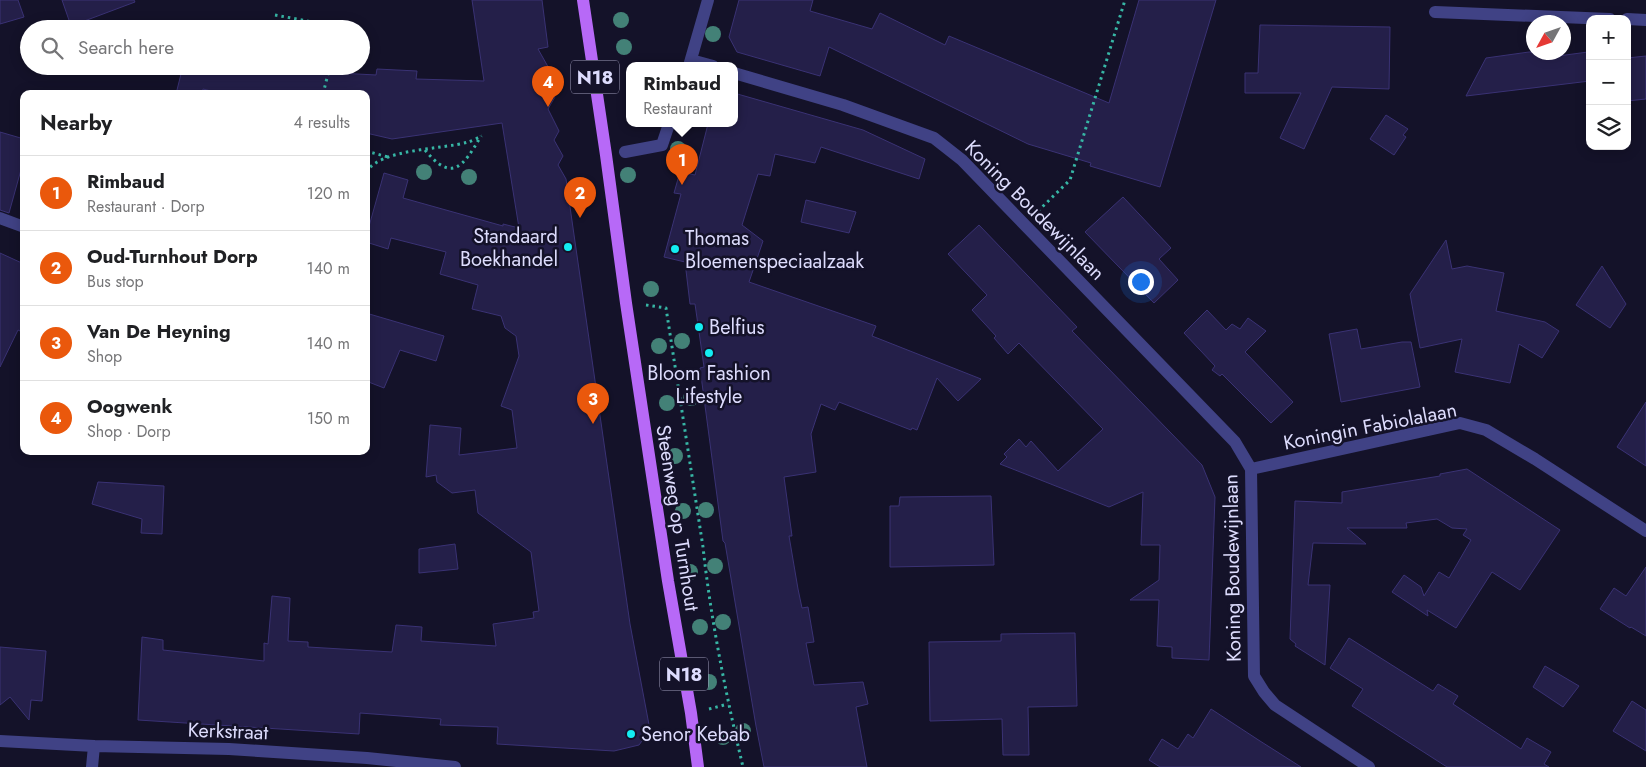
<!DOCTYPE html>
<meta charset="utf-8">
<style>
:root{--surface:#fff;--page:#f2f2f2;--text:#202124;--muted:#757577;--line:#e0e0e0;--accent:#ea580c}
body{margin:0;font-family:Jost,sans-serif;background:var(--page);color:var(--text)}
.controls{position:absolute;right:15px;top:15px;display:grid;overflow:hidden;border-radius:10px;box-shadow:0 2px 12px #0003}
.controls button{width:45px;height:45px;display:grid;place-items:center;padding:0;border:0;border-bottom:1px solid var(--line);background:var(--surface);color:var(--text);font:25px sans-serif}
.compass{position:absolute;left:1526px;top:15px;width:45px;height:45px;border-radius:50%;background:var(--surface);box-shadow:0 2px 12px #0003;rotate:230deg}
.you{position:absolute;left:1140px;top:281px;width:18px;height:18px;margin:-12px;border:4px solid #fff;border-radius:50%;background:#1a73e8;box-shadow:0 0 0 8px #1a73e833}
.badge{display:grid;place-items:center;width:32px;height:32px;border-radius:50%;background:var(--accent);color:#fff;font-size:16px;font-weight:700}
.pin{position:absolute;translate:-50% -41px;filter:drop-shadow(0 1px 2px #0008)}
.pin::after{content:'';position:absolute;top:26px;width:18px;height:15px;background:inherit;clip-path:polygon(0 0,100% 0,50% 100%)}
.popup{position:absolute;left:626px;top:62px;width:112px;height:65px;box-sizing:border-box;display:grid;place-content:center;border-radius:10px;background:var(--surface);filter:drop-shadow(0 1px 4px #0005);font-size:16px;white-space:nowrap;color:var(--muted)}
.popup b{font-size:19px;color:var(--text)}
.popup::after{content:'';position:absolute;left:50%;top:100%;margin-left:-10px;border:10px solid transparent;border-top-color:var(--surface)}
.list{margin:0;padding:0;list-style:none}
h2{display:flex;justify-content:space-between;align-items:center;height:65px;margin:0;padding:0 20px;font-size:21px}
h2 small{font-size:16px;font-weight:400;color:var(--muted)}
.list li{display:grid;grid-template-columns:32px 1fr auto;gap:15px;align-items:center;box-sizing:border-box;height:75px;padding:0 20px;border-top:1px solid var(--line)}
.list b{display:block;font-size:19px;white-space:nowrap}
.list p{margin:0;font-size:16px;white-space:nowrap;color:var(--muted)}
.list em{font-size:16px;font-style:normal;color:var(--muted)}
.icon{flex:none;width:28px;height:28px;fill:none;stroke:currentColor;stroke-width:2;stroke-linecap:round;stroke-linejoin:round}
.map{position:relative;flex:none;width:1646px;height:767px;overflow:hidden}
.search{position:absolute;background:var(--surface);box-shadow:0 2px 12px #0003;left:20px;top:20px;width:350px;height:55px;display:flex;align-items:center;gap:12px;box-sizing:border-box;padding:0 18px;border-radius:28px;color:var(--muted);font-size:19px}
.panel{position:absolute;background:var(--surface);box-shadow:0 2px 12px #0003;left:20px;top:90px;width:350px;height:365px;border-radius:10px}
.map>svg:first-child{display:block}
.building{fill:#241f49;stroke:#3a3274}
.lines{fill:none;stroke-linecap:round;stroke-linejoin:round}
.path{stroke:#37b6a5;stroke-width:3;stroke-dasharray:2.5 4;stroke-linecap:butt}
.minor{stroke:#404285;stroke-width:12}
.major{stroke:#b769f7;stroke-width:12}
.tree{fill:#438177}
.poi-dot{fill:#13edf2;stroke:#141229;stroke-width:2}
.labels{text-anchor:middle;stroke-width:5;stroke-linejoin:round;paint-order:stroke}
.shield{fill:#141229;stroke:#a19fbd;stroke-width:1}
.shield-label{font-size:19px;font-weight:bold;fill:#dddcfd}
.street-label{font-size:20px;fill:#dddcfd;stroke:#141229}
.poi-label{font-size:20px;fill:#dddcfd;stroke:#141229;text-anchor:start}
</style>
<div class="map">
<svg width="1646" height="767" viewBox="0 0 1646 767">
<rect width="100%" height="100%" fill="#141229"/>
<path class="building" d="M0,0H18L24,17L0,24Z
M62,0H134L135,2L71,26Z
M472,0H542L548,47L538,49L551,72L546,81L555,97L548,109L559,131L554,140L563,156L558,165L566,179L630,624L650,730L639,745L614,751L497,744L498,727L440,725L441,719L360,713L359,734L138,720L142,637L163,640V650L264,661V643L268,644L272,596L290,598L288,641L308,642V647L392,652L396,625L422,627L421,641L496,646L493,624L534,618L533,612L539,611L531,552L478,513L475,490L452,493L437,482L436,475L426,477L430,425L461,428L459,455L517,448L512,410L501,406L519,356L516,336L505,328L501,316L472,309L478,285L440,274L446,252L391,238L388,249L366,242V237L384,173L408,180L403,198L503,226V224L519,228L502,123L392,139L366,133V94H223L203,89L202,94H176L183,66H299L320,72L376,75L377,69L417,71L416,79L484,81Z
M739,0H813L810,11L872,29L880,13L945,45L949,36L1109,103L1139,0H1216L1160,187L1090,166L1091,163L1028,144L829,47L820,76L737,52L729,37Z
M1260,25L1390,27L1389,89L1332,87L1304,149L1280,138L1301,93H1245V73H1258Z
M1529,52H1543V58L1588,52L1590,81L1466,96L1486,58Z
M1646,56V99L1627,101V58Z
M734,93L863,130L925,159L919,179L821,147L815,163L775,154L770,176L758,174L742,225L763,241L749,282L876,326L872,336L981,379L958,401L937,378L917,430L912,428L911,430L839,402L835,410L821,404L811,434L816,472L784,477L792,536H789L798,589L802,608L808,607L814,642L806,643L814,685L863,682L868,704L856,707L867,767H764L756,726L725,543L723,541L700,368L704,367L695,304H690L685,262L664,257L681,194L674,193L680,172L695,175L708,124H734Z
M1386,115L1408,129L1403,135L1406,137L1394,155L1370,139Z
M0,132L24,139V159L9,213L0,210Z
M1123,197L1171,248L1159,259L1178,280L1154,303L1085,232Z
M806,200L856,212L849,233L801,222Z
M979,225L1077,327L1072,331L1202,465L1215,497L1209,660L1172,658V647L1157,646L1159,600H1130L1159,580L1160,545H1141L1143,492L1109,507L1000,464L1007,457L1004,454L1019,439L1026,447L1031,441L1058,471L1103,429L1019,343L1008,354L994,338L996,336L972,310L987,295L948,254Z
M1446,240L1452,269L1467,266L1504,273L1496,311L1545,322L1559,331L1542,358L1519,344L1510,383L1455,372L1462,339L1420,348L1410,294Z
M0,253L24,264V333L18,330L0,367Z
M1602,266L1626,304L1610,328L1576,305Z
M1207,310L1226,330L1232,324L1240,329L1248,318L1266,331L1245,352L1293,402L1271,423L1222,374L1220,376L1212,370L1215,366L1184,333Z
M366,313L444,336L436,361L400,350L384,388L366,381Z
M1357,329L1361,349L1402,342H1411L1420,387L1341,402L1329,334Z
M1646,402V466L1617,447Z
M1467,469L1560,530L1520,590L1492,572L1456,628L1427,610L1428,616L1392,592L1404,575L1421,587L1424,596L1439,572L1449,578L1471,540L1463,535L1467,529L1452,528L1437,519L1406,523L1407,528H1347L1366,544L1313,543L1308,585H1330L1325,665L1295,646L1296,644L1290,639L1295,501L1342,503V492L1440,476V474Z
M98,482L164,486L162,534L141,533L142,519L92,504Z
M991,496L994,565L890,567V506H899L900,497Z
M455,544L458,569L419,573V549Z
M1646,567V636L1631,627L1630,628L1600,609L1614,588L1626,596Z
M1075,633L1077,706L1028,707L1029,755H1003L1002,719L930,721L929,642L1001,641V634Z
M1349,638L1433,691L1438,684L1458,696L1453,704L1521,749L1527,738L1551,752L1544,764L1549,767H1447L1352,706L1363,689L1330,668Z
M0,647L46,651L42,701L31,700L29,720L10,697L0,705Z
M1545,666L1579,686L1563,707L1533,687Z
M1632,701L1646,710V751L1613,731Z
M1211,709L1260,741L1301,767H1160L1149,760L1162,739L1178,749L1188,734L1193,738Z"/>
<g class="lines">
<path class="path" d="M275,15L340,27V29
M323,94L330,66
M425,150C452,183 463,167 481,136
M366,151L388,157
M366,172C382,148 441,150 468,142C472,141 477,138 482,136
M1038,211L1070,180L1125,0
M646,305L666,308L703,547C711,621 726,695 743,767
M709,709L728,704"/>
<path class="minor" d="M1435,12L1610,19
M1627,19L1646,20
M691,60L713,66
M689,66L708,0
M734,73L843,105L934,138L962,160L1235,442L1251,469L1254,676L1264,692L1275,705L1369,767
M625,152L662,145L669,124
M0,218L24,227
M1251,469L1460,423L1486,430L1535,459L1646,531
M0,741L94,746L229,749L367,758L455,767
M92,767L94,746"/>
<path class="major" d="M583,0L606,155L626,303L668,581L691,713L698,767"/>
</g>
<g class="tree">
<circle cx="621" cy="20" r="8"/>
<circle cx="713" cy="34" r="8"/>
<circle cx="624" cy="47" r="8"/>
<circle cx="678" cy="149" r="8"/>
<circle cx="424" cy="172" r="8"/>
<circle cx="628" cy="175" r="8"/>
<circle cx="469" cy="177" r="8"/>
<circle cx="651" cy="289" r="8"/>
<circle cx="682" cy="341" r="8"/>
<circle cx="659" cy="346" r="8"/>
<circle cx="691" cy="398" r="8"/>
<circle cx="667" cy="403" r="8"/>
<circle cx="675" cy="456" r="8"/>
<circle cx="706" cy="510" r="8"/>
<circle cx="683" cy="511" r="8"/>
<circle cx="715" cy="566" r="8"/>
<circle cx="690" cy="572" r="8"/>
<circle cx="723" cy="622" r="8"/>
<circle cx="700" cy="627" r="8"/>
<circle cx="709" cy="682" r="8"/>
<circle cx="743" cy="731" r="8"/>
<circle cx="723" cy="737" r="8"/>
</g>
<g class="poi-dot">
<circle cx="568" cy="247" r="5"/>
<circle cx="675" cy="249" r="5"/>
<circle cx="699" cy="327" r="5"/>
<circle cx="709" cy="353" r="5"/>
<circle cx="631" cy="734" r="5"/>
</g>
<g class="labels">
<g class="shield">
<rect x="571" y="60.5" width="48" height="33" rx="4"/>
<rect x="660" y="657.5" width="48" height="33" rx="4"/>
</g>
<g class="shield-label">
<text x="595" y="84">N18</text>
<text x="684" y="681">N18</text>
</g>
<g class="street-label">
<text transform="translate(1035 210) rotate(45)" y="7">Koning Boudewijnlaan</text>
<text transform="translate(1370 426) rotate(-11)" y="7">Koningin Fabiolalaan</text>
<text transform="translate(678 518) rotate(81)" y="7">Steenweg op Turnhout</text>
<text transform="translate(1232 568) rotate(-91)" y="7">Koning Boudewijnlaan</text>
<text transform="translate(228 731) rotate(2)" y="7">Kerkstraat</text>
</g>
<g class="poi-label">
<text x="558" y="243" text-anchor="end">Standaard<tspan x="558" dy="23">Boekhandel</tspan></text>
<text x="685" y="245">Thomas<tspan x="685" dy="23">Bloemenspeciaalzaak</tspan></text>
<text x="709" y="334">Belfius</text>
<text x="709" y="380" text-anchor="middle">Bloom Fashion<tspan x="709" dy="23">Lifestyle</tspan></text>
<text x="641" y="741">Senor Kebab</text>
</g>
</g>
</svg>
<div class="controls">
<button>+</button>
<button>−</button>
<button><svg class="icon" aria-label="layers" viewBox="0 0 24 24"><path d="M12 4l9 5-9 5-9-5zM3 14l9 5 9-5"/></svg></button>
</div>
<svg class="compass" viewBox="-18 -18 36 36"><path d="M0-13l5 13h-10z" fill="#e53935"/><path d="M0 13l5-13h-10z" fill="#757577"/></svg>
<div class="you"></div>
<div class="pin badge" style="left:682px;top:185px">1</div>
<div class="popup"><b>Rimbaud</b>Restaurant</div>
<div class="pin badge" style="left:580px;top:218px">2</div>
<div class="pin badge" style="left:593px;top:424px">3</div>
<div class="pin badge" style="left:548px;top:107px">4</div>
<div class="search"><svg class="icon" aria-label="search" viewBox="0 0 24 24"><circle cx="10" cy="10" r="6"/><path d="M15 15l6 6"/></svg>Search here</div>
<section class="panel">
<h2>Nearby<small>4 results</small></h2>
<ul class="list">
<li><span class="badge">1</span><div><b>Rimbaud</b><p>Restaurant · Dorp</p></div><em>120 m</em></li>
<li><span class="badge">2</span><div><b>Oud-Turnhout Dorp</b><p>Bus stop</p></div><em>140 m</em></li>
<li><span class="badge">3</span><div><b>Van De Heyning</b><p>Shop</p></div><em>140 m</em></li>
<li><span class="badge">4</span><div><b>Oogwenk</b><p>Shop · Dorp</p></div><em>150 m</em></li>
</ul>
</section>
</div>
